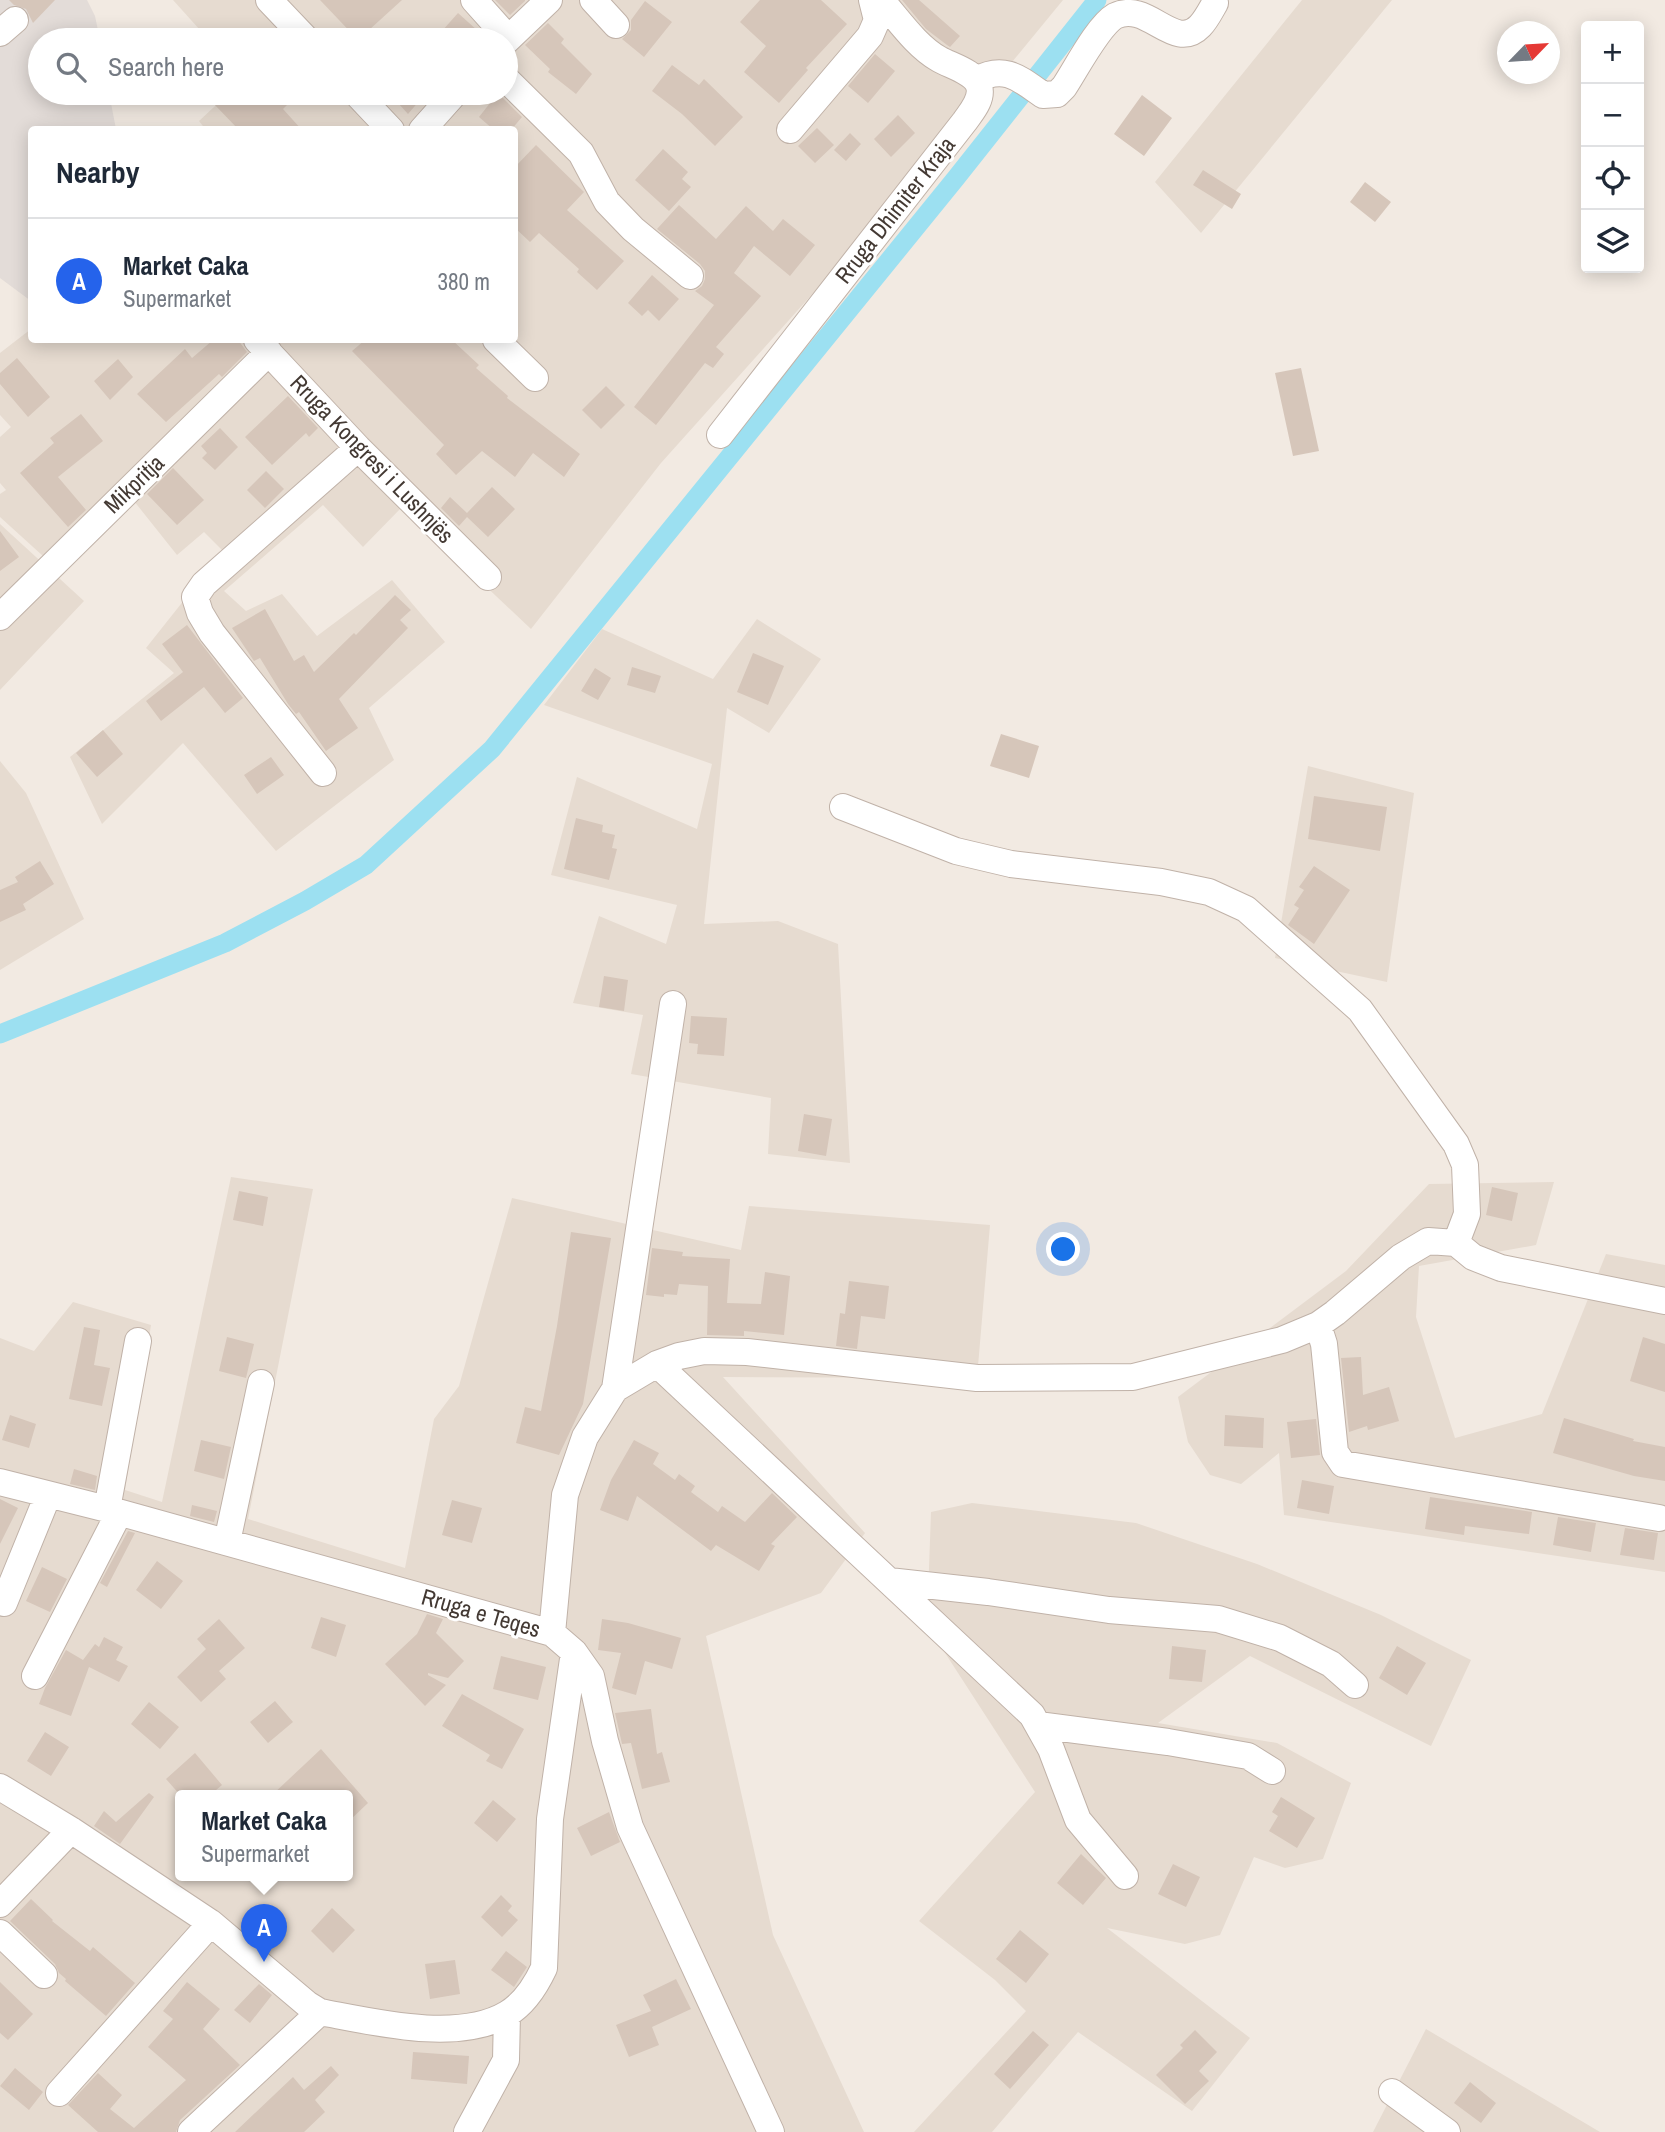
<!DOCTYPE html>
<meta charset="utf-8">
<style>
:root{--surface:#fff;--page:#f6f6f7;--text:#1f2937;--muted:#747a83;--line:#e0e1e3;--accent:#2563eb}
body{margin:0;font-family:"Archivo Narrow",sans-serif;background:var(--page);color:var(--text)}
.controls{position:absolute;right:21px;top:21px;display:grid;overflow:hidden;border-radius:7px;box-shadow:0 4px 18px #0003}
.controls button{width:63px;height:63px;display:grid;place-items:center;padding:0;border:0;border-bottom:2px solid var(--line);background:var(--surface);color:var(--text);font:35px sans-serif}
.compass{position:absolute;left:1497px;top:21px;width:63px;height:63px;border-radius:50%;background:var(--surface);box-shadow:0 4px 18px #0003;rotate:65deg}
.you{position:absolute;left:1064px;top:1250px;width:24px;height:24px;margin:-18px;border:5px solid #fff;border-radius:50%;background:#1a73e8;box-shadow:0 0 0 10px #1a73e833}
.badge{display:grid;place-items:center;width:46px;height:46px;border-radius:50%;background:var(--accent);color:#fff;font-size:23px;font-weight:700}
.pin{position:absolute;translate:-50% -58px;filter:drop-shadow(0 2px 4px #0008)}
.pin::after{content:'';position:absolute;top:37px;width:24px;height:21px;background:inherit;clip-path:polygon(0 0,100% 0,50% 100%)}
.popup{position:absolute;left:175px;top:1790px;width:178px;height:91px;box-sizing:border-box;display:grid;place-content:center;border-radius:7px;background:var(--surface);filter:drop-shadow(0 2px 5px #0005);font-size:23px;white-space:nowrap;color:var(--muted)}
.popup b{font-size:26px;color:var(--text)}
.popup::after{content:'';position:absolute;left:50%;top:100%;margin-left:-14px;border:14px solid transparent;border-top-color:var(--surface)}
.list{margin:0;padding:0;list-style:none}
h2{display:flex;justify-content:space-between;align-items:center;height:91px;margin:0;padding:0 28px;font-size:30px}
h2 small{font-size:23px;font-weight:400;color:var(--muted)}
.list li{display:grid;grid-template-columns:46px 1fr auto;gap:21px;align-items:center;box-sizing:border-box;height:126px;padding:0 28px;border-top:2px solid var(--line)}
.list b{display:block;font-size:26px;white-space:nowrap}
.list p{margin:0;font-size:23px;white-space:nowrap;color:var(--muted)}
.list em{font-size:23px;font-style:normal;color:var(--muted)}
.icon{flex:none;width:38px;height:38px;fill:none;stroke:currentColor;stroke-width:2;stroke-linecap:round;stroke-linejoin:round}
.map{position:relative;flex:none;width:1665px;height:2132px;overflow:hidden}
.search{position:absolute;background:var(--surface);box-shadow:0 4px 18px #0003;left:28px;top:28px;width:490px;height:77px;display:flex;align-items:center;gap:18px;box-sizing:border-box;padding:0 24px;border-radius:38px;color:var(--muted);font-size:26px}
.panel{position:absolute;background:var(--surface);box-shadow:0 4px 18px #0003;left:28px;top:126px;width:490px;height:217px;border-radius:7px}
.map>svg:first-child{display:block}
.residential{fill:#e6dbd0;fill-rule:evenodd}
.industrial{fill:#e3dcd8}
.lines{fill:none;stroke-linecap:round;stroke-linejoin:round}
.canal{stroke:#9ce0f1;stroke-width:19}
.building{fill:#d6c6ba}
.minor-casing{stroke:#c0b2a8;stroke-width:28}
.minor{stroke:#fff;stroke-width:26}
.labels{text-anchor:middle;stroke-width:6;stroke-linejoin:round;paint-order:stroke}
.street-label{font-size:23px;fill:#433933;stroke:#fff}
</style>
<div class="map">
<svg width="1665" height="2132" viewBox="0 0 1665 2132">
<rect width="100%" height="100%" fill="#f2eae2"/>
<path class="residential" d="M173,0H1063L925,168L661,463L531,629L402,507L363,547L323,505L224,591L246,611L282,594L317,636L392,580L445,642L369,708L394,760L276,851L183,743L102,824L70,757L174,673L146,648L223,551L204,532L177,555L122,486L54,566L0,517V494L6,490L0,483V437L11,427L0,415V353L31,329L32,340H514V130H206L199,121L229,93H506V40H209Z
M1302,0H1392L1201,233L1155,182Z
M0,524L84,601L0,690Z
M757,619L821,659L769,733L727,708L704,924L778,921L838,944L850,1163L768,1154L771,1098L631,1074L643,1015L573,1003L599,916L666,944L677,905L551,875L577,777L697,829L712,764L544,705L602,629L713,679Z
M0,761L26,793L84,919L0,970Z
M1308,766L1414,793L1387,982L1275,958Z
M231,1177L313,1189L248,1519L405,1568L434,1419L459,1386L512,1198L741,1250L749,1206L990,1225L977,1378L723,1377L865,1533L821,1593L706,1636L773,1935L864,2132H0V1338L34,1351L73,1302L151,1325L125,1490L162,1502ZM180,1796H348V1876H180Z
M1554,1182L1536,1245L1419,1266L1416,1317L1455,1438L1542,1414L1606,1254L1665,1265V1572L1284,1515L1279,1453L1241,1484L1210,1475L1188,1442L1178,1397L1346,1271L1429,1184Z
M972,1503L1136,1523L1257,1564L1381,1615L1471,1660L1431,1746L1250,1656L1158,1723L1277,1743L1351,1783L1323,1859L1285,1868L1254,1857L1220,1935L1185,1944L1107,1928L1250,2038L1192,2111L1078,2032L992,2132H914L1026,2011L995,1980L919,1921L1035,1792L927,1625L931,1512Z
M1426,2029L1600,2132H1373Z"/>
<path class="industrial" d="M0,0H87L95,16L100,40H40V93H109L116,129L32,130L31,301L0,278Z"/>
<g class="lines">
<path class="canal" d="M0,1034L225,943L305,901L366,865L492,749L956,178L1097,0"/>
</g>
<path class="building" d="M9,0H55L33,23L26,9L14,5Z
M320,0H402L358,40Z
M495,0H525V1L510,15Z
M760,0H821L847,24L806,68L808,70L779,103L744,72L766,46L740,22Z
M902,0H919L960,36L950,47L947,45L926,29Z
M645,1L672,22L644,57L622,39L631,30V20Z
M458,13L488,40H434Z
M548,23L564,39L561,43L592,74L576,94L548,72L550,69L525,45Z
M875,54L895,71L868,103L848,86Z
M672,65L699,85L704,79L743,117L715,146L682,114L652,91Z
M224,93H299L283,109L302,130H239L213,103Z
M389,93H426L408,114Z
M498,93L522,117L511,130H494L479,117Z
M1142,95L1172,118L1144,156L1114,134Z
M898,115L915,133L891,157L874,139Z
M817,128L834,145L815,163L798,146Z
M850,133L861,144L846,161L834,150Z
M536,145L584,192L567,210L624,261L597,290L577,272L579,269L539,233L530,242L514,227V168Z
M663,149L688,172L682,179L691,187L669,211L635,180Z
M1203,170L1241,194L1232,209L1193,185Z
M1365,182L1391,202L1375,222L1350,202Z
M679,205L716,239L746,206L773,231L783,219L815,245L790,276L754,246L734,273L761,296L716,347L724,354L713,368L705,363L656,425L634,407L714,305L695,291L702,286L705,279V271L700,264L657,229Z
M652,275L679,299L659,321L648,310L642,316L628,303Z
M213,340H238L247,352L222,377L219,374L166,422L137,394L185,349L192,358Z
M365,340H452L479,365L476,368L508,396L507,398L580,454L564,477L533,453L515,477L482,451L456,475L436,454L444,445L352,351Z
M17,358L50,397L28,417L0,384V373Z
M118,359L133,377L110,400L94,381Z
M1301,368L1319,451L1293,456L1275,373Z
M606,386L625,405L601,429L582,410Z
M288,396L318,428L309,437L306,433L272,465L245,437Z
M81,414L103,441L58,477L86,510L68,527L20,473L54,443L50,438Z
M220,428L238,447L215,470L202,458L207,453L201,446Z
M173,468L204,500L177,525L147,494Z
M266,471L284,489L265,508L247,490Z
M492,487L515,509L488,537L467,517L459,526L441,508L450,497L467,513Z
M0,531L19,557L0,571Z
M395,595L411,610L400,620L408,628L339,699L358,728L326,751L299,712L296,714L288,704L260,658L254,661L232,628L265,609L294,661L304,655L314,672L354,633L356,635Z
M187,625L243,698L225,713L204,687L161,721L146,701L183,672L162,644Z
M753,653L784,666L768,705L737,692Z
M632,667L661,676L655,693L627,685Z
M595,668L611,678L598,700L581,691Z
M103,730L123,754L97,777L76,753Z
M1001,734L1039,746L1029,778L990,766Z
M271,757L284,775L257,794L244,775Z
M1314,796L1387,807L1380,851L1308,839Z
M576,818L603,825L602,832L615,835L612,848L617,849L609,880L564,869Z
M40,861L54,884L23,904L26,910L0,922V890L18,882L15,877Z
M1314,866L1350,890L1314,944L1288,925L1299,908L1294,905L1304,890L1299,887Z
M604,976L628,980L624,1011L599,1007Z
M691,1016L727,1018L724,1056L697,1054L698,1044L689,1043Z
M804,1114L832,1119L826,1156L798,1151Z
M1492,1187L1518,1193L1512,1221L1486,1215Z
M239,1191L268,1197L263,1226L233,1220Z
M571,1232L611,1238L583,1404L559,1455L516,1443L525,1407L541,1411L557,1326Z
M652,1248L683,1252L682,1256L730,1259L727,1303L761,1304L765,1272L790,1276L784,1335L744,1331V1336L707,1335L708,1286L679,1284L677,1295L664,1294V1297L646,1295Z
M849,1281L889,1286L885,1319L861,1316L857,1349L836,1346L840,1313L845,1314Z
M84,1327L100,1330L94,1365L110,1368L102,1406L69,1399Z
M227,1337L254,1344L246,1378L219,1371Z
M1643,1337L1665,1344V1392L1630,1381Z
M1361,1357L1363,1395L1389,1387L1399,1421L1368,1430L1367,1426L1349,1432L1341,1358Z
M10,1415L36,1424L29,1448L2,1440Z
M1225,1415L1264,1418L1263,1448L1224,1446Z
M1564,1418L1634,1439L1633,1441L1665,1447V1481L1634,1476L1553,1453Z
M1316,1419L1320,1455L1291,1458L1287,1422Z
M201,1440L231,1447L224,1479L194,1471Z
M634,1440L659,1453L653,1464L675,1480L679,1474L695,1486L691,1492L718,1512L722,1506L745,1522L772,1493L797,1517L771,1544L775,1546L759,1571L716,1545L711,1551L637,1496L628,1521L600,1510L611,1480Z
M74,1469L97,1476L95,1490L70,1484Z
M1302,1480L1334,1486L1329,1514L1297,1508Z
M1430,1497L1532,1512L1529,1534L1465,1526L1464,1535L1425,1529Z
M0,1499L18,1508L0,1544Z
M452,1500L482,1508L472,1543L442,1535Z
M192,1505L217,1511L214,1522L190,1516Z
M1558,1517L1596,1523L1591,1552L1553,1545Z
M1625,1528L1658,1533L1654,1560L1620,1555Z
M128,1531L135,1533L107,1587L100,1583Z
M157,1561L183,1581L161,1609L136,1590Z
M42,1567L67,1579L50,1612L26,1601Z
M427,1614L443,1619L436,1633L464,1661L448,1678L428,1673V1675L446,1685L425,1706L385,1664L417,1634Z
M321,1617L346,1625L336,1657L311,1648Z
M219,1619L245,1648L219,1671L226,1679L201,1702L177,1677L206,1649L197,1639Z
M602,1619L628,1623L681,1638L672,1669L645,1661L636,1695L612,1688L621,1653L598,1650Z
M104,1637L123,1647L116,1660L128,1666L119,1682L89,1667L71,1716L39,1704L45,1688L66,1650L83,1660L95,1644L99,1647Z
M1172,1646L1206,1650L1202,1682L1169,1679Z
M1397,1646L1426,1663L1407,1695L1379,1678Z
M501,1656L546,1667L538,1700L493,1689Z
M462,1694L524,1729L502,1769L486,1761L490,1755L442,1726Z
M275,1701L293,1722L268,1743L250,1722Z
M149,1702L179,1727L160,1749L131,1724Z
M651,1709L657,1754L662,1752L670,1782L642,1789L631,1743L622,1744L615,1713Z
M45,1732L69,1747L51,1776L27,1761Z
M321,1749L368,1803L348,1822V1796H271Z
M195,1753L222,1785L209,1796H181L166,1779Z
M149,1793L154,1797L120,1844L94,1826L104,1811L116,1822Z
M1281,1797L1315,1818L1297,1848L1269,1831L1278,1816L1272,1812Z
M493,1800L516,1819L497,1842L474,1823Z
M609,1812L620,1842L591,1856L577,1828Z
M1081,1854L1106,1878L1083,1905L1057,1883Z
M1173,1864L1200,1877L1186,1907L1158,1894Z
M501,1895L512,1906L508,1911L518,1920L502,1937L481,1917Z
M31,1899L53,1920L52,1921L90,1951L93,1947L135,1983L106,2016L65,1981L66,1979L59,1973L55,1964L10,1921Z
M332,1908L355,1930L333,1953L311,1931Z
M260,1909L280,1924L264,1947L244,1930Z
M1020,1930L1049,1954L1026,1983L996,1959Z
M506,1951L527,1967L514,1987L491,1970Z
M455,1960L460,1994L430,1999L425,1964Z
M676,1979L691,2009L652,2027L659,2045L629,2057L616,2025L651,2011L643,1995Z
M0,1982L33,2014L8,2040L0,2033Z
M187,1982L220,2009L203,2029L240,2065L180,2120L176,2132H98L68,2105L98,2073L122,2095L110,2109L134,2128L186,2080L148,2047L173,2019L163,2011Z
M259,1984L272,1995L250,2023L234,2010Z
M1195,2030L1217,2052L1199,2071L1209,2081L1185,2104L1156,2075L1183,2048L1180,2045Z
M1033,2031L1049,2045L1010,2089L994,2074Z
M413,2052L469,2056L467,2084L411,2079Z
M331,2066L339,2075L315,2100L325,2112L304,2132H235L293,2077L304,2090Z
M15,2068L43,2092L29,2110L0,2086Z
M1470,2082L1496,2103L1481,2123L1454,2103Z"/>
<g class="lines">
<g class="minor-casing">
<path id="minor" d="M269,0L307,40
M474,0L508,38
M593,0L616,25
M0,33L15,20
M506,41L549,0
M506,79L581,153L607,202L633,229L690,276
M976,80C1005,64 1020,79 1043,95L1057,94L1064,87C1076,69 1098,26 1115,16C1148,0 1174,53 1200,26C1206,20 1211,10 1215,3
M356,93L391,130
M422,130L455,93
M790,130L870,36L877,20L872,0
M257,340L358,448L488,577
M496,340L535,378
M720,435L965,121C972,111 983,99 979,86C975,72 951,66 939,59C916,46 898,19 881,0
M0,617L269,352
M323,773L212,633L200,613L195,597L204,584L358,448
M843,807L956,851L1011,864L1161,882L1209,892L1246,909L1360,1010L1456,1144L1465,1165L1467,1214L1456,1243
M1318,1325L1324,1344L1335,1452L1343,1464L1659,1518
M657,1364L1032,1715L1051,1749L1078,1820L1125,1876
M615,1389L673,1004
M0,1482L107,1509L552,1633L574,1652L591,1676L605,1741L630,1827L771,2132
M107,1509L138,1341
M227,1542L261,1383
M889,1581L988,1592L1109,1610L1218,1619L1280,1638L1331,1664L1355,1685
M4,1603L48,1495
M552,1633L565,1495L585,1437L615,1389L657,1364L679,1356L704,1351L747,1352L977,1378L1133,1377L1282,1340L1318,1325L1335,1313L1401,1257L1428,1241L1456,1243L1473,1257L1501,1268L1665,1301
M35,1676L119,1513
M1038,1725L1168,1742L1248,1756L1272,1771
M0,1787L71,1830L211,1923L307,2004L320,2012C374,2022 458,2043 507,2014C524,2004 536,1985 544,1968L550,1819L574,1652
M0,1904L71,1830
M0,1933L44,1975
M1392,2092L1447,2132
M59,2093L211,1923
M191,2132L320,2012
M467,2132L506,2060L507,2014"/>
</g>
<use href="#minor" class="minor"/>
</g>
<g class="labels">
<g class="street-label">
<text transform="translate(895 210) rotate(-52)" y="8">Rruga Dhimiter Kraja</text>
<text transform="translate(372 459) rotate(46)" y="8">Rruga Kongresi i Lushnjës</text>
<text transform="translate(134 484) rotate(-44)" y="8">Mikpritja</text>
<text transform="translate(481 1613) rotate(16)" y="8">Rruga e Teqes</text>
</g>
</g>
</svg>
<div class="controls">
<button>+</button>
<button>−</button>
<button><svg class="icon" aria-label="locate" viewBox="0 0 24 24"><circle cx="12" cy="12" r="6"/><path d="M12 2v4M12 18v4M2 12h4M18 12h4"/></svg></button>
<button><svg class="icon" aria-label="layers" viewBox="0 0 24 24"><path d="M12 4l9 5-9 5-9-5zM3 14l9 5 9-5"/></svg></button>
</div>
<svg class="compass" viewBox="-18 -18 36 36"><path d="M0-13l5 13h-10z" fill="#e53935"/><path d="M0 13l5-13h-10z" fill="#747a83"/></svg>
<div class="you"></div>
<div class="pin badge" style="left:264px;top:1962px">A</div>
<div class="popup"><b>Market Caka</b>Supermarket</div>
<div class="search"><svg class="icon" aria-label="search" viewBox="0 0 24 24"><circle cx="10" cy="10" r="6"/><path d="M15 15l6 6"/></svg>Search here</div>
<section class="panel">
<h2>Nearby<small></small></h2>
<ul class="list">
<li><span class="badge">A</span><div><b>Market Caka</b><p>Supermarket</p></div><em>380 m</em></li>
</ul>
</section>
</div>
